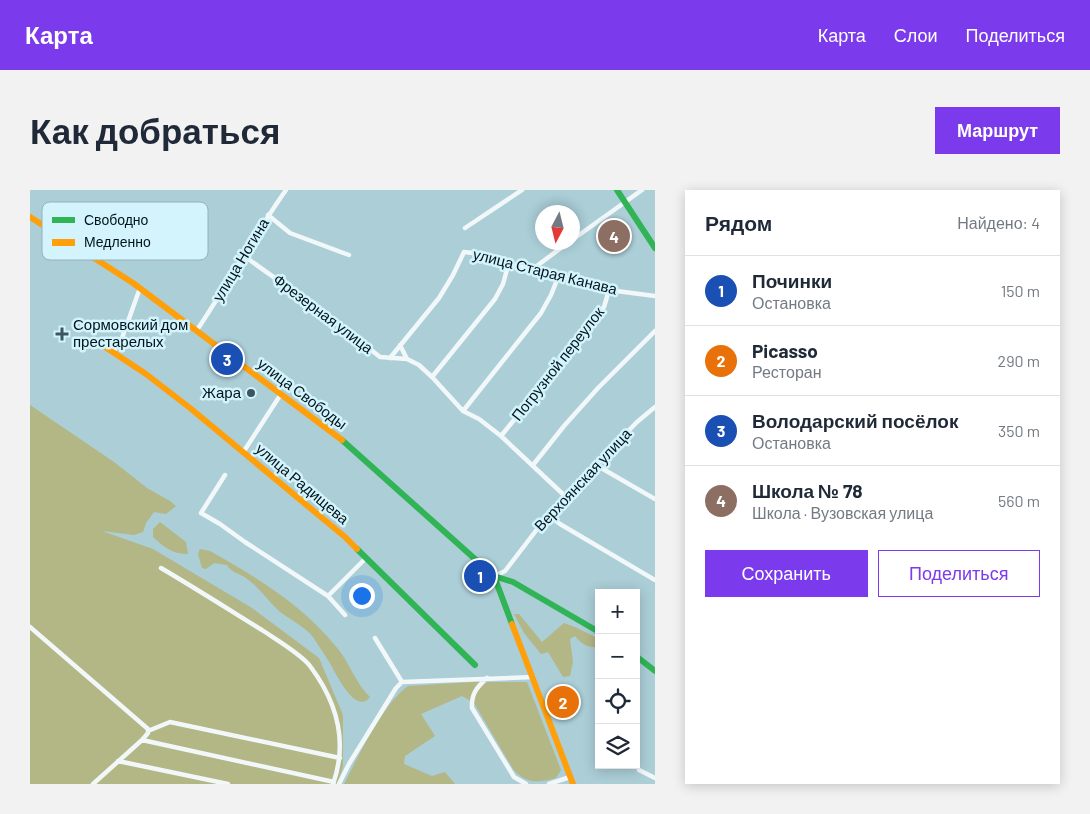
<!DOCTYPE html>
<html lang="ru">
<meta charset="utf-8">
<style>
:root{--surface:#fff;--page:#f2f2f3;--text:#1f2937;--muted:#747a83;--line:#e0e1e3;--accent:#7c3aed}
body{margin:0;font-family:Barlow,sans-serif;background:var(--page);color:var(--text)}
.controls{position:absolute;right:15px;bottom:15px;display:grid;overflow:hidden;border-radius:0px;box-shadow:0 2px 12px #0003}
.controls button{width:45px;height:45px;display:grid;place-items:center;padding:0;border:0;border-bottom:1px solid var(--line);background:var(--surface);color:var(--text);font:25px sans-serif}
.compass{position:absolute;left:505px;top:15px;width:45px;height:45px;border-radius:50%;background:var(--surface);box-shadow:0 2px 12px #0003;rotate:187deg}
.you{position:absolute;left:331px;top:405px;width:18px;height:18px;margin:-12px;border:4px solid #fff;border-radius:50%;background:#1a73e8;box-shadow:0 0 0 8px #1a73e833}
.badge{display:grid;place-items:center;width:32px;height:32px;border-radius:50%;background:var(--accent);color:#fff;font-size:16px;font-weight:700}
.pin{position:absolute;translate:-50% -50%;border:2px solid #fff;box-shadow:0 1px 5px #0006}
.list{margin:0;padding:0;list-style:none}
h2{display:flex;justify-content:space-between;align-items:center;height:65px;margin:0;padding:0 20px;font-size:21px}
h2 small{font-size:16px;font-weight:400;color:var(--muted)}
.list li{display:grid;grid-template-columns:32px 1fr auto;gap:15px;align-items:center;box-sizing:border-box;height:70px;padding:0 20px;border-top:1px solid var(--line)}
.list b{display:block;font-size:19px;white-space:nowrap}
.list p{margin:0;font-size:16px;white-space:nowrap;color:var(--muted)}
.list em{font-size:16px;font-style:normal;color:var(--muted)}
.actions{display:flex;gap:10px;padding:15px 20px}
.actions a{flex:1;padding:11px 0;border:1px solid var(--accent);border-radius:0px;text-align:center;font-size:18px;color:var(--accent)}
.actions .main{background:var(--accent);color:#fff}
.icon{flex:none;width:28px;height:28px;fill:none;stroke:currentColor;stroke-width:2;stroke-linecap:round;stroke-linejoin:round}
.map{position:relative;flex:none;width:625px;height:594px;overflow:hidden;border-radius:0px}
header{display:flex;align-items:center;gap:30px;box-sizing:border-box;height:70px;padding:0 25px;background:var(--accent);color:#fff}
header strong{font-size:24px}
nav{display:flex;gap:28px;margin-inline-start:auto;font-size:18px}
.intro{display:flex;align-items:center;justify-content:space-between;box-sizing:border-box;height:120px;padding:0 30px}
h1{margin:0;font-size:35px}
.button{padding:12px 22px;border-radius:0px;background:var(--accent);color:#fff;font-size:18px;font-weight:700}
main{display:flex;gap:30px;padding:0 30px}
aside{flex:1;background:var(--surface);border-radius:0px;box-shadow:0 2px 12px #0003}
.map>svg:first-child{display:block}
.green{fill:#b3b685}
.lines{fill:none;stroke-linecap:round;stroke-linejoin:round}
.street{stroke:#f2f8f9;stroke-width:4.5}
.fast{stroke:#30b455;stroke-width:6}
.slow{stroke:#ff9f0a;stroke-width:6}
.poi-dot{fill:#3c565d;stroke:#d4f4fd;stroke-width:2}
.labels{text-anchor:middle;stroke-width:5;stroke-linejoin:round;paint-order:stroke}
.street-label{font-size:15px;fill:#00151b;stroke:#d4f4fd}
.poi-label{font-size:15px;fill:#00151b;stroke:#d4f4fd;text-anchor:start}
.key{fill:#d4f4fd;stroke:#94b1b9;stroke-width:1}
.key-label{font-size:14px;fill:#00151b}
</style>
<header>
<strong>Карта</strong>
<nav><a>Карта</a><a>Слои</a><a>Поделиться</a></nav>
</header>
<div class="intro"><h1>Как добраться</h1><a class="button">Маршрут</a></div>
<main>
<div class="map">
<svg width="625" height="594" viewBox="0 0 625 594">
<rect width="100%" height="100%" fill="#abced7"/>
<path class="green" d="M0,215L84,272L117,298L140,311L146,316L136,324L124,322L116,333L113,342L104,345L72,341L123,359L222,418L289,468L313,525V577L307,594H0Z
M130,332L156,352L158,364C142,364 134,357 123,347V339Z
M170,359L180,361C229,389 272,414 308,459C320,474 326,494 340,507C325,527 304,479 298,470C293,462 288,455 283,447C274,436 260,430 249,421C238,411 229,397 216,388C210,384 201,382 197,375L184,373L176,379L172,378L168,364Z
M484,424H489L512,452L534,433L545,437L569,449V457C558,458 551,454 545,446L540,449L543,472L540,486L533,487L518,462L511,464L494,443Z
M443,492H497L531,580L526,588C508,593 496,594 483,579L444,513L432,506L391,524L405,546L375,566L374,574L402,586L415,582L425,594H314C329,565 352,515 378,496Z"/>
<g class="lines">
<path class="street" d="M238,25L260,43L319,65
M435,38L492,0
M542,50L612,0
M214,66L301,128L350,167L377,169L389,175L402,187L433,221L449,229L471,246L535,306
M504,78L539,52
M167,140C198,94 224,45 256,0
M370,155L377,169
M83,162L92,148L110,98
M360,168L409,108L423,85L434,62L452,64L478,76L504,78L579,100L625,106
M402,187L465,109L473,94L478,76
M433,221L511,123L521,105L529,85
M471,246L565,130L574,117L579,100
M214,261L251,204
M503,275L534,236L568,198L625,141
M566,275L625,309
M195,285L171,323L190,334L215,352L298,406L315,425
M518,325L530,334L625,390
M131,378C165,398 198,419 232,440C245,449 271,464 280,476C307,512 318,552 303,594
M465,386L475,381L518,325L535,306L607,232L625,217
M298,406L336,368
M0,437L118,539V543L112,550L63,594
M345,448L372,492
M457,488C447,497 441,504 442,518L484,587L496,594
M118,541L140,532L310,568
M112,550L304,592
M88,571L198,594
M609,580L625,588
M309,594L319,574L366,498L372,492L503,487
M519,594L540,587"/>
<path class="fast" d="M587,0L625,58
M312,250L464,386L482,434
M327,359L445,475
M464,386L483,392L569,442
M606,466L625,481"/>
<path class="slow" d="M0,27L103,93L312,250
M66,151L116,184L160,218L315,347L327,359
M482,434L543,594"/>
</g>
<g class="poi-dot">
<path d="M29.5 136.5h5v5h5v5h-5v5h-5v-5h-5v-5h5z"/>
<circle cx="221" cy="203" r="5"/>
</g>
<g class="labels">
<g class="street-label">
<text transform="translate(211 70) rotate(-59)" y="5">улица Ногина</text>
<text transform="translate(515 82) rotate(14)" y="5">улица Старая Канава</text>
<text transform="translate(293 124) rotate(37)" y="5">Фрезерная улица</text>
<text transform="translate(528 174) rotate(-52)" y="5">Погрузной переулок</text>
<text transform="translate(272 204) rotate(37)" y="5">улица Свободы</text>
<text transform="translate(553 290) rotate(-47)" y="5">Верхоянская улица</text>
<text transform="translate(272 294) rotate(40)" y="5">улица Радищева</text>
</g>
<g class="poi-label">
<text x="43" y="140">Сормовский дом<tspan x="43" dy="17">престарелых</tspan></text>
<text x="211" y="208" text-anchor="end">Жара</text>
</g>
</g>
<rect x="12" y="12" width="166" height="58" rx="8" class="key"/>
<rect x="22" y="27" width="23" height="6" fill="#30b455"/>
<rect x="22" y="49" width="23" height="7" fill="#ff9f0a"/>
<g class="key-label">
<text x="54" y="35">Свободно</text>
<text x="54" y="57">Медленно</text>
</g>
</svg>
<div class="controls">
<button>+</button>
<button>−</button>
<button><svg class="icon" aria-label="locate" viewBox="0 0 24 24"><circle cx="12" cy="12" r="6"/><path d="M12 2v4M12 18v4M2 12h4M18 12h4"/></svg></button>
<button><svg class="icon" aria-label="layers" viewBox="0 0 24 24"><path d="M12 4l9 5-9 5-9-5zM3 14l9 5 9-5"/></svg></button>
</div>
<svg class="compass" viewBox="-18 -18 36 36"><path d="M0-13l5 13h-10z" fill="#e53935"/><path d="M0 13l5-13h-10z" fill="#747a83"/></svg>
<div class="you"></div>
<div class="pin badge" style="left:450px;top:386px;background:#1a4fb4">1</div>
<div class="pin badge" style="left:533px;top:512px;background:#e8710a">2</div>
<div class="pin badge" style="left:197px;top:169px;background:#1a4fb4">3</div>
<div class="pin badge" style="left:584px;top:46px;background:#8d6e63">4</div>
</div>
<aside>
<h2>Рядом<small>Найдено: 4</small></h2>
<ul class="list">
<li><span class="badge" style="background:#1a4fb4">1</span><div><b>Починки</b><p>Остановка</p></div><em>150 m</em></li>
<li><span class="badge" style="background:#e8710a">2</span><div><b>Picasso</b><p>Ресторан</p></div><em>290 m</em></li>
<li><span class="badge" style="background:#1a4fb4">3</span><div><b>Володарский посёлок</b><p>Остановка</p></div><em>350 m</em></li>
<li><span class="badge" style="background:#8d6e63">4</span><div><b>Школа № 78</b><p>Школа · Вузовская улица</p></div><em>560 m</em></li>
</ul>
<div class="actions"><a class="main">Сохранить</a><a>Поделиться</a></div>
</aside>
</main>
